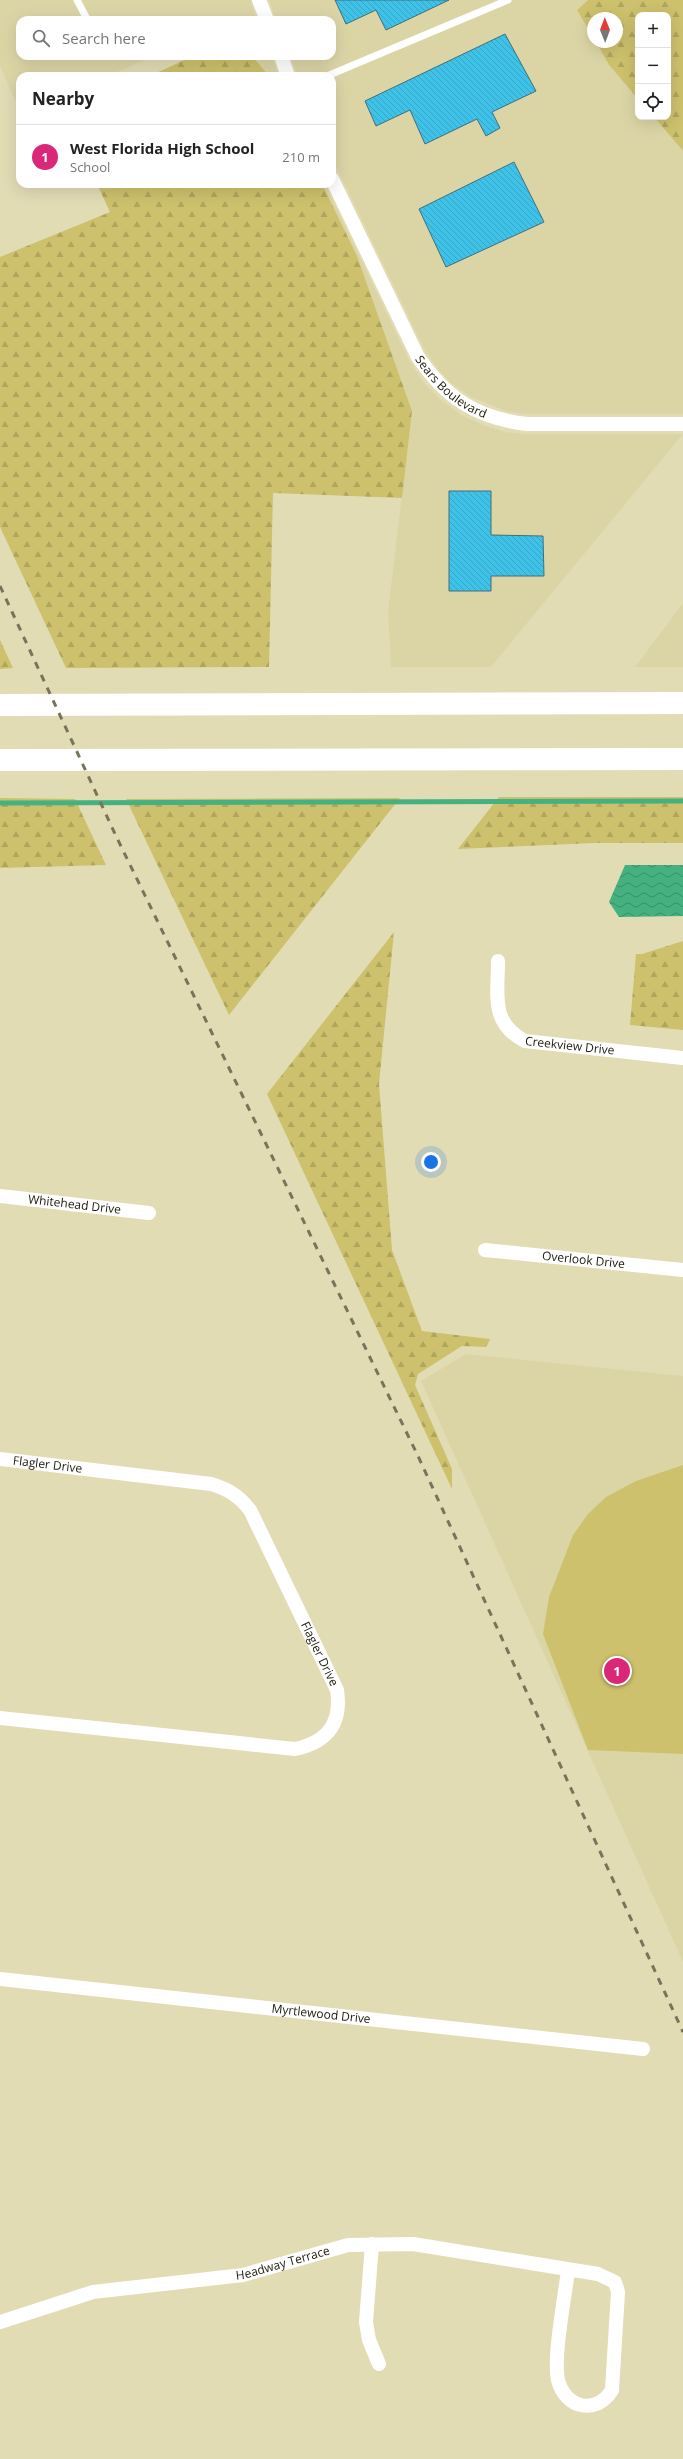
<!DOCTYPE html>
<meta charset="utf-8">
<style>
:root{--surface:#fff;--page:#f2f2f2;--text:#222;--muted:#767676;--line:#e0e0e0;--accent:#db2777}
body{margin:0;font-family:"Open Sans",sans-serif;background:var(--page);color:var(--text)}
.controls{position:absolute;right:12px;top:12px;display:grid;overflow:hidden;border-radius:8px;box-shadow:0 4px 16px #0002}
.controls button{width:36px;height:36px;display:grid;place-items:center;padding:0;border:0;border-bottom:1px solid var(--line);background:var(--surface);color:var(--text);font:20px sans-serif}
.compass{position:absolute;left:587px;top:12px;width:36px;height:36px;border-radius:50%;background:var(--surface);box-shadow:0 4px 16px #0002;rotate:359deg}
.you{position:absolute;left:431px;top:1162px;width:14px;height:14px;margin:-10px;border:3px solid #fff;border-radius:50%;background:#1a73e8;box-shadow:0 0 0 6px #1a73e833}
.badge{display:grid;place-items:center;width:26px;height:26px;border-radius:50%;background:var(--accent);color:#fff;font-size:13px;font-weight:700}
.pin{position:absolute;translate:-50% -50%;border:2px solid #fff;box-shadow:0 1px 4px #0006}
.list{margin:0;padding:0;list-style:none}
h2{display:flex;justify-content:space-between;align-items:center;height:52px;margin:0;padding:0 16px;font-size:17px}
h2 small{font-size:13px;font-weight:400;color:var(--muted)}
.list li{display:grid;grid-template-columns:26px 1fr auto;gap:12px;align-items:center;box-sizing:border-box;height:64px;padding:0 16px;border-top:1px solid var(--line)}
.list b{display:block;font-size:15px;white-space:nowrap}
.list p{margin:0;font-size:13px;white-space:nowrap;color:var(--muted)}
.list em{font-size:13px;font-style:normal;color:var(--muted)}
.icon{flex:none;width:22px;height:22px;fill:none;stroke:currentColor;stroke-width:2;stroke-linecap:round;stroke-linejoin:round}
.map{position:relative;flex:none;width:683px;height:2459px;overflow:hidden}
.search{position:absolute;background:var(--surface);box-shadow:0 4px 16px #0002;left:16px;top:16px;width:320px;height:44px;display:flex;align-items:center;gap:10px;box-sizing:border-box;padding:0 14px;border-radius:12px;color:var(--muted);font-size:15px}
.panel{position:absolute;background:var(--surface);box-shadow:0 4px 16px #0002;left:16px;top:72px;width:320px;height:116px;border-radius:12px}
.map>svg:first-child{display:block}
.built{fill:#dbd5a6}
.forest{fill:url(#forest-firs)}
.pitch{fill:#cdc16d}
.water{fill:url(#water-waves)}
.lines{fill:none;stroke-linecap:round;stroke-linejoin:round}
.stream{stroke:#45b181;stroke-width:5}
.building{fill:url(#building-back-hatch);stroke:#436e7c}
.lane{stroke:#fff;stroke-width:7}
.street{stroke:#fff;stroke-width:14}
.highway{stroke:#fff;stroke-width:22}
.rail{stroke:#78745a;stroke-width:3;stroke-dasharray:7 7;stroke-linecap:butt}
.labels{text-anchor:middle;stroke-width:3;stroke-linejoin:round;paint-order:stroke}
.street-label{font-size:12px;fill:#1b190b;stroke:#fefced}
</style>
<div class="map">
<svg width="683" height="2459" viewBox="0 0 683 2459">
<defs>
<pattern id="forest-firs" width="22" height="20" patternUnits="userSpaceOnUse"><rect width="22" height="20" fill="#cdc16d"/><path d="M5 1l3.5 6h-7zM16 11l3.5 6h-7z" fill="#afa55d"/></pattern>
<pattern id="water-waves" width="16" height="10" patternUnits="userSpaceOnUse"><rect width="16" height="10" fill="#45b181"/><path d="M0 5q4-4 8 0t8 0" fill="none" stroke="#398f68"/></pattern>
<pattern id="building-back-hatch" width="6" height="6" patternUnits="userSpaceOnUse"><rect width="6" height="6" fill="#3ec2e8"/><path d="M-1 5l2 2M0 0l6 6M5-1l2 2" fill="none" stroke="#36a6c6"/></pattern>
</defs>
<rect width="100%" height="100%" fill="#e2dcb5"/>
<path class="built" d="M0,0H250L257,20H20V56H154L108,76H20V111L0,66Z
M269,0H588L577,10L593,37V42H596L609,65L638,99V117H654L683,151V414H527L508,412L469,396L451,383L438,369L425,351L332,158V76H298L290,56H332V20H276Z
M252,56H271L279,76H269Z
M322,184H325L410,362L424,383L441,400L460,414L483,425L505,432L527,434H683L491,667H391L388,611L412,411L357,256Z
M683,603V667H635Z
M466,1354L683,1376V1962L421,1381Z"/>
<path class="forest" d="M588,0H683V151L654,117H668V15H638V99L609,65L596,42H617V18H593V37L577,10Z
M193,56H252L269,76H150Z
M97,184H322L357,256L412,411L402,498L273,493L269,667L66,668L0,527V257L110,212Z
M0,640L13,668L0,669Z
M499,797H683V843H595L458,849Z
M0,798L75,799L106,865L0,868Z
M400,798L229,1015L126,799Z
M394,932L379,1084L392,1250L422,1331L490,1339L486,1347L462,1346L418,1374L415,1385L452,1469V1489L267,1094Z
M683,941V1030L630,1025L636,954H642Z"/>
<path class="pitch" d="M683,1465V1754L588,1750L543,1634L549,1597L573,1535L588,1514L606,1497L636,1481Z"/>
<path class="water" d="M625,865H683V916L619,917L609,902Z"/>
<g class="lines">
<path class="stream" d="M0,803L683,801"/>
</g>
<path class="building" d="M335,0H449L386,30L376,10L346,24Z
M505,34L536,91L492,112L500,128L486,136L477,119L425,144L410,110L376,126L365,101Z
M514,162L544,222L446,267L419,209Z
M449,491H491V535L543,536L544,576H491V591H449Z"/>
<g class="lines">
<path class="lane" d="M77,0L87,19
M327,76L508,0"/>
<g class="street">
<path d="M259,0L267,20"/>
<path d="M281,56L288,76"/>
<path id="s1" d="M332,179L418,357C446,398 476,418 527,424H683"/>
<path id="s2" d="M498,961C498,995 490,1023 525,1041L683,1058"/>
<path id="s3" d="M0,1196L149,1213"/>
<path id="s4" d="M485,1250L683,1270"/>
<path id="s5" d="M0,1459L211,1484C228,1489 239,1496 250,1510L337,1690C342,1724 327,1742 295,1749L0,1718"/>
<path id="s6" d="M0,1979L643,2049"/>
<path d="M372,2244L366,2322L369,2340L379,2364"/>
<path id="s7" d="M0,2322L93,2292L243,2275L348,2245L413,2244L598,2274L615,2282L618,2292L612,2390C596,2416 565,2408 558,2380C553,2356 565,2297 568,2270"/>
</g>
<path class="highway" d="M0,705L683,703
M0,760L683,759"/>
<path class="rail" d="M0,586L116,836L418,1456L683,2032"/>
</g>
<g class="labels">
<g class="street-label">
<text dy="4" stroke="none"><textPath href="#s1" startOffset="243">Sears Boulevard</textPath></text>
<text dy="4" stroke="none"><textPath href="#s2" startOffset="136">Creekview Drive</textPath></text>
<text dy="4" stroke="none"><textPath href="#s3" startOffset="75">Whitehead Drive</textPath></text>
<text dy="4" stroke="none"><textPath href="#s4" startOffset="99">Overlook Drive</textPath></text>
<text dy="4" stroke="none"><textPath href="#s5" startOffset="48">Flagler Drive</textPath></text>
<text dy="4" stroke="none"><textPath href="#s5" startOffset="420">Flagler Drive</textPath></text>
<text dy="4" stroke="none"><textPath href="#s6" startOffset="323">Myrtlewood Drive</textPath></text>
<text dy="4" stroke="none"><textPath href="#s7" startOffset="290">Headway Terrace</textPath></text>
</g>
</g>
</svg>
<div class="controls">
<button>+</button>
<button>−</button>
<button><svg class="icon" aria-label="locate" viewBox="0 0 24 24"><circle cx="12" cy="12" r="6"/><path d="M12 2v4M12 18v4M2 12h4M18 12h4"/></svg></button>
</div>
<svg class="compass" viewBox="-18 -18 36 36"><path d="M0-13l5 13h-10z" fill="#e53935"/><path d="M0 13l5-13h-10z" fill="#767676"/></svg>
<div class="you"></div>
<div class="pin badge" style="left:617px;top:1671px">1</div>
<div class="search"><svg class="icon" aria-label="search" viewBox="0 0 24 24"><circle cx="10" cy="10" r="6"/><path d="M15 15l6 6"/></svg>Search here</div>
<section class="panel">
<h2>Nearby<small></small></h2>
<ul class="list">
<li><span class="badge">1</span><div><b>West Florida High School</b><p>School</p></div><em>210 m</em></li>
</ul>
</section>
</div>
